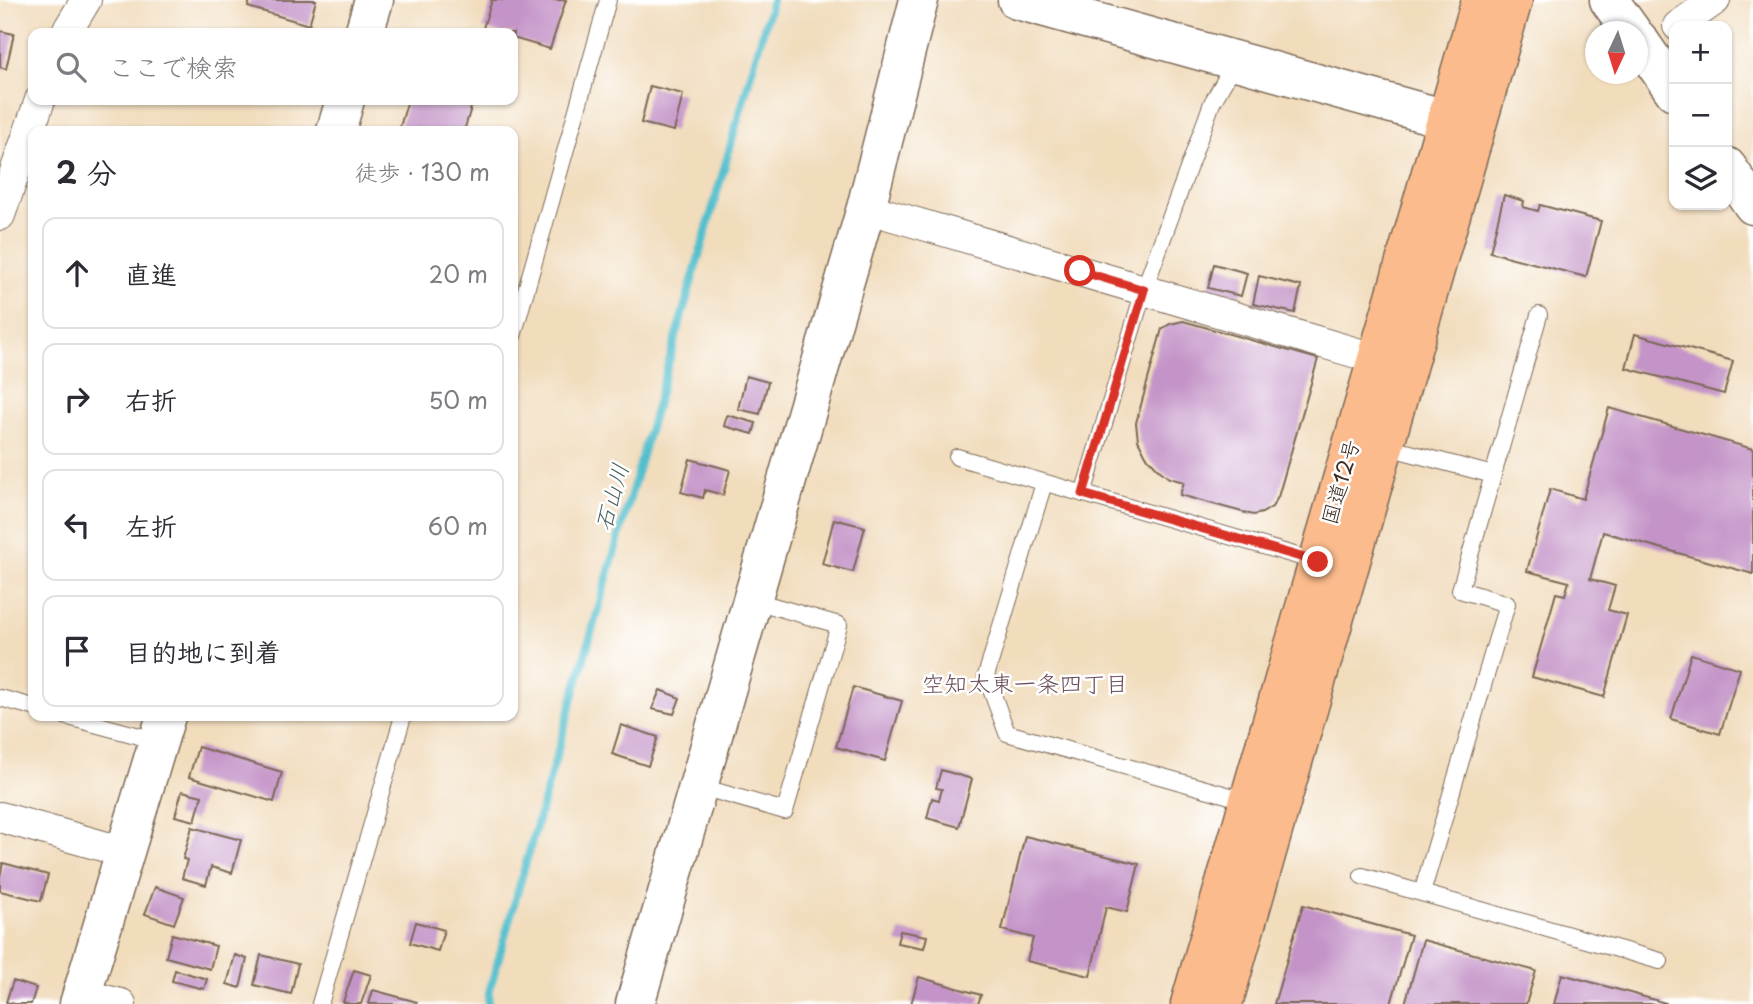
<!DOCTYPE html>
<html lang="ja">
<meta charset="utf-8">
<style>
:root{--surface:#fff;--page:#f7f7f7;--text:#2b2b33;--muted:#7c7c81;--line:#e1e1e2}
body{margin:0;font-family:"Playpen Sans","Klee One",sans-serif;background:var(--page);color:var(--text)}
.controls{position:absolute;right:21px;top:21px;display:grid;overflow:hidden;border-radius:14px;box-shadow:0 2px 5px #0004}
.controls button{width:63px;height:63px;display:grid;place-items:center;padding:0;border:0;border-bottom:2px solid var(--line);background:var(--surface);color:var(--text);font:35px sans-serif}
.compass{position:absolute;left:1585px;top:21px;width:63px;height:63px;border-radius:50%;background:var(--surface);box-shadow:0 2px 5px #0004;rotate:184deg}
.stop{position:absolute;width:21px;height:21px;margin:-16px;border:5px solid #d93025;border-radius:50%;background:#fff}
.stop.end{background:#d93025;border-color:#fff;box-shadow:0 2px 7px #0008}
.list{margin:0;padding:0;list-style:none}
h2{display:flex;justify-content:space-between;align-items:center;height:91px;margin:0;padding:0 28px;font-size:30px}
h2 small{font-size:23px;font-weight:400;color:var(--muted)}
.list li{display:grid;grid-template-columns:46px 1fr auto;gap:21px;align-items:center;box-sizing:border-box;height:112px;margin:0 14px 14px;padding:0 14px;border:2px solid var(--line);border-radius:14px}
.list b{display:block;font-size:26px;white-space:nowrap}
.list em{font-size:23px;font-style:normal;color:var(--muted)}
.icon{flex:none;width:38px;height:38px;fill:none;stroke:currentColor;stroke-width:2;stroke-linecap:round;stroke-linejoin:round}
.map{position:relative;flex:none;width:1753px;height:1004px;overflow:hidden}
.search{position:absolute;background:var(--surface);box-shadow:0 2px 5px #0004;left:28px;top:28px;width:490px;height:77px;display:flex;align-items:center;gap:18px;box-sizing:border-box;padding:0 24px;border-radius:14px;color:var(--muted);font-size:26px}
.panel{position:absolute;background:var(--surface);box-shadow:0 2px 5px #0004;left:28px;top:126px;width:490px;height:595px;border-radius:14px}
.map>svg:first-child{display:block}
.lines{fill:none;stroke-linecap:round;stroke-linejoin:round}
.stream{stroke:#53bfcd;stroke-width:8}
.building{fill:#c494c8}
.service-casing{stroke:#7b6855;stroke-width:18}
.minor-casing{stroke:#7b6855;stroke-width:32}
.tertiary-casing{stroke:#7b6855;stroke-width:41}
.trunk-casing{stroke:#7b6855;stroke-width:41}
.service{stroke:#fff;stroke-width:16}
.minor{stroke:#fff;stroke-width:30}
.tertiary{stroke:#fff;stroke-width:38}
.trunk{stroke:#fbbb8c;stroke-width:38}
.route{stroke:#d93025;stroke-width:9}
.labels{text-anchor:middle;stroke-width:5;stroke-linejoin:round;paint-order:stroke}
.street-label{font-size:21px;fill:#3b2a1e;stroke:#fff}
.water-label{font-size:23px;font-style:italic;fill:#435e5b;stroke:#fff}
.neighbourhood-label{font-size:23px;fill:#6b4f5a;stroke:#fff}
</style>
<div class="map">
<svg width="1753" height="1004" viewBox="0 0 1753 1004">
<rect width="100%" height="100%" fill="#fff"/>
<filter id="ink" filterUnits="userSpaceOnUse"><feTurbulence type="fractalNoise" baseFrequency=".0143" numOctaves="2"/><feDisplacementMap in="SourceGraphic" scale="14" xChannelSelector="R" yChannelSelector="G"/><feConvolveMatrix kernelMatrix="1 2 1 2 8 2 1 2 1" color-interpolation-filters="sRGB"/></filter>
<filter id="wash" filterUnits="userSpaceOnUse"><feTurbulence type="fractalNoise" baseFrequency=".00686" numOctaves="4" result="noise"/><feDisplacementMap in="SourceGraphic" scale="28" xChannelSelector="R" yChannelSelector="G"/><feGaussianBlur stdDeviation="1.57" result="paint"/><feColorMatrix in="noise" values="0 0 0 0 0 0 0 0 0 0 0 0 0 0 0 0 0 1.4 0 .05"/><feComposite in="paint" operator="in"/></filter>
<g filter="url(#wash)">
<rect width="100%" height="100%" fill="#f1dcbc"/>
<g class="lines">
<path class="stream" d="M488,1004L489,992L772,0"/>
</g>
<g id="blocks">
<path class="building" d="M250,0H316L309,25L248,7Z
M492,0H566L550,49L513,38V33H499L483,28Z
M0,31L14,34L6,69L0,67Z
M650,86L683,94L674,131L641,123Z
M408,100H468L473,101L464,131H405L399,130Z
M1504,195L1524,201L1523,207L1538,211L1540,205L1601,221L1586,277L1490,252Z
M1214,264L1247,273L1241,296L1208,288Z
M1259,276L1301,286L1295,313L1253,304Z
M1183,321L1318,359L1278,497L1272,507L1262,513L1253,515L1180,495L1184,482L1169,478L1159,470L1146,456L1138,440L1136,423L1162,329L1170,324Z
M1635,334L1733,361L1724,394L1626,368Z
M746,376L768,382L760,414L738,409Z
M1609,408L1753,449V574L1603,532L1590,579L1615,586L1608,610L1627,615L1604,697L1532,677L1556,593L1565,595L1569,582L1527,571L1550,489L1583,499Z
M727,415L756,423L753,434L724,426Z
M690,459L730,470L723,495L705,490L703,498L681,492Z
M834,519L865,527L853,572L822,564Z
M1691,654L1740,669L1720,734L1671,719Z
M853,687L902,701L885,761L836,747Z
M660,690L680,698L674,714L652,709Z
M621,725L658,737L648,766L612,754Z
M198,747L282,772L274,802L189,777Z
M941,770L972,779L959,827L927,818L932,798L939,800L942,789L936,788Z
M182,791L202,796L195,821L175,816Z
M192,827L241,840L232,873L211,867L206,885L182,878L187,860L183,859Z
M1025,836L1139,864L1127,912L1106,907L1090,976L1027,961L1033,938L1002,930Z
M3,863L48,875L41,901L0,891V877Z
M155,887L184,897L174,924L145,914Z
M1303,905L1411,935L1391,1004H1274Z
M416,922L444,930L438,951L410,943Z
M900,931L927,936L924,948L897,943Z
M172,934L216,946L210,969L166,957Z
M1423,940L1536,971L1526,1004H1405Z
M235,955L247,959L240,988L227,984Z
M261,955L298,964L291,994L254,985Z
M175,970L207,979L204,989L172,981Z
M354,970L371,975L361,1004H350L343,1002Z
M1562,974L1666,1003V1004H1554Z
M919,977L981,995L978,1004H911Z
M13,981L36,988L31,1004H15L6,1002Z
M373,990L417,1002L416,1004H369Z"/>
</g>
</g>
<g filter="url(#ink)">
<use href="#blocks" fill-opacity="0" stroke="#7b6855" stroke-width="2"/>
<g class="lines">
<g class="service-casing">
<path id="service" d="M513,336L608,0
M1384,446L1493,475
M957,457L1318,562
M1044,483L986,676L1007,733L1248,801
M1083,494L1144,290L1212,103L1236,61
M0,698L33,707
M65,716L158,741
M698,786L785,811L839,625L752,600
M1362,876L1660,961
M1422,893L1507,604L1460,590L1539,315
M320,1004L403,716"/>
</g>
<g class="minor-casing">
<path id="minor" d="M1678,26L1715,0
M66,33L86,0
M866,208L1377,359
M0,215L40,100
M0,817L124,852
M81,994L121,1004"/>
</g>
<g class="tertiary-casing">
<path id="tertiary" d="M1017,0L1475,127
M1609,0L1632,32
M364,33L374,0
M1638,39L1674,91
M336,131L345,100
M1727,167L1753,205
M79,1004L166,716
M635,1004L866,208L919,0"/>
</g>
<g class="trunk-casing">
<path id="trunk" d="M1190,1004L1481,0
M1223,1004L1513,0"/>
</g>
<use href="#service" class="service"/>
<use href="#minor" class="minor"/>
<use href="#tertiary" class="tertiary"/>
<use href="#trunk" class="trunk"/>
</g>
</g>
<g class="lines" filter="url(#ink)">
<path class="route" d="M1080,271L1144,290L1083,494L1318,562"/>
</g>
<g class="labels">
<g class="street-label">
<text transform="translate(1341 482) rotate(-74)" y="7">国道12号</text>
</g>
<g class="water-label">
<text transform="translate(612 497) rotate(-74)" y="8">石山川</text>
</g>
<g class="neighbourhood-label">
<text x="1025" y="692">空知太東一条四丁目</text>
</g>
</g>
</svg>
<div class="controls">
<button>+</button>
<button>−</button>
<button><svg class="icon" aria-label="layers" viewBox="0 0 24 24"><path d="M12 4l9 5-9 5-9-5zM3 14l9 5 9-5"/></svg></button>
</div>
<svg class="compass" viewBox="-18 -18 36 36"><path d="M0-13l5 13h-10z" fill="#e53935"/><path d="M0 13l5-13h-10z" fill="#7c7c81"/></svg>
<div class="stop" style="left:1080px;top:271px"></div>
<div class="stop end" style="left:1318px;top:562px"></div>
<div class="search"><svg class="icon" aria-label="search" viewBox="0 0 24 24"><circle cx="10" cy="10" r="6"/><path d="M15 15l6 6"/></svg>ここで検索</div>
<section class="panel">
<h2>2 分<small>徒歩 · 130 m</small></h2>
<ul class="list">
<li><svg class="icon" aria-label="ahead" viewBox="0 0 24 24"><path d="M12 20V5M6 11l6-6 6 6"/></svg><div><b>直進</b></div><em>20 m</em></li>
<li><svg class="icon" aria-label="right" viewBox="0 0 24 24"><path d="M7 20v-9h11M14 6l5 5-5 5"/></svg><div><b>右折</b></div><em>50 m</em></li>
<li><svg class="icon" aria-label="left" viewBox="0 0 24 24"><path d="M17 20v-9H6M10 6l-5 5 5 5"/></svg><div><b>左折</b></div><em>60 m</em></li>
<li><svg class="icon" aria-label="arrive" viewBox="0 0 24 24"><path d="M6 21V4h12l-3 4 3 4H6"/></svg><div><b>目的地に到着</b></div></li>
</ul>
</section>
</div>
